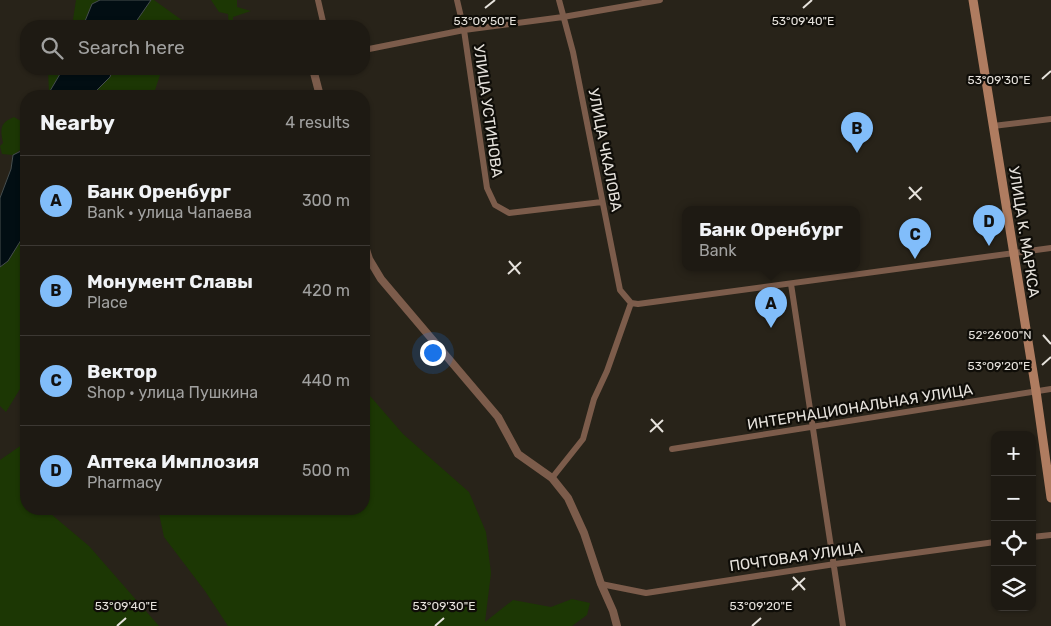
<!DOCTYPE html>
<meta charset="utf-8">
<style>
:root{--surface:#1e1a13;--page:#26231c;--text:#f1f3f6;--muted:#a1a1a0;--line:#3c3833;--accent:#81bdfa}
body{margin:0;font-family:Rubik,sans-serif;background:var(--page);color:var(--text)}
.controls{position:absolute;right:15px;bottom:15px;display:grid;overflow:hidden;border-radius:10px;box-shadow:0 1px 4px #0004}
.controls button{width:45px;height:45px;display:grid;place-items:center;padding:0;border:0;border-bottom:1px solid var(--line);background:var(--surface);color:var(--text);font:25px sans-serif}
.you{position:absolute;left:432px;top:352px;width:18px;height:18px;margin:-12px;border:4px solid #fff;border-radius:50%;background:#1a73e8;box-shadow:0 0 0 8px #1a73e833}
.badge{display:grid;place-items:center;width:32px;height:32px;border-radius:50%;background:var(--accent);color:#111;font-size:16px;font-weight:700}
.pin{position:absolute;translate:-50% -41px;filter:drop-shadow(0 1px 2px #0008)}
.pin::after{content:'';position:absolute;top:26px;width:18px;height:15px;background:inherit;clip-path:polygon(0 0,100% 0,50% 100%)}
.popup{position:absolute;left:682px;top:206px;width:178px;height:65px;box-sizing:border-box;display:grid;place-content:center;border-radius:10px;background:var(--surface);filter:drop-shadow(0 1px 4px #0005);font-size:16px;white-space:nowrap;color:var(--muted)}
.popup b{font-size:19px;color:var(--text)}
.popup::after{content:'';position:absolute;left:50%;top:100%;margin-left:-10px;border:10px solid transparent;border-top-color:var(--surface)}
.list{margin:0;padding:0;list-style:none}
h2{display:flex;justify-content:space-between;align-items:center;height:65px;margin:0;padding:0 20px;font-size:21px}
h2 small{font-size:16px;font-weight:400;color:var(--muted)}
.list li{display:grid;grid-template-columns:32px 1fr auto;gap:15px;align-items:center;box-sizing:border-box;height:90px;padding:0 20px;border-top:1px solid var(--line)}
.list b{display:block;font-size:19px;white-space:nowrap}
.list p{margin:0;font-size:16px;white-space:nowrap;color:var(--muted)}
.list em{font-size:16px;font-style:normal;color:var(--muted)}
.icon{flex:none;width:28px;height:28px;fill:none;stroke:currentColor;stroke-width:2;stroke-linecap:round;stroke-linejoin:round}
.map{position:relative;flex:none;width:1051px;height:626px;overflow:hidden}
.search{position:absolute;background:var(--surface);box-shadow:0 1px 4px #0004;left:20px;top:20px;width:350px;height:55px;display:flex;align-items:center;gap:12px;box-sizing:border-box;padding:0 18px;border-radius:20px;color:var(--muted);font-size:19px}
.panel{position:absolute;background:var(--surface);box-shadow:0 1px 4px #0004;left:20px;top:90px;width:350px;height:425px;border-radius:20px}
.map>svg:first-child{display:block}
.green{fill:#1c3704}
.water{fill:#020e13;stroke:#464e4f}
.lines{fill:none;stroke-linecap:round;stroke-linejoin:round}
.minor{stroke:#7c5c4b;stroke-width:6}
.tertiary{stroke:#7c5c4b;stroke-width:8}
.secondary{stroke:#af7c60;stroke-width:9}
.ticks{fill:none;stroke:#e6e2dc;stroke-width:2}
.labels{text-anchor:middle;stroke-width:4.5;stroke-linejoin:round;paint-order:stroke}
.street-label{font-size:15px;fill:#e6e2dc;stroke:#0f0d08}
.ticks-label{font-size:12px;text-anchor:middle;fill:#e6e2dc;stroke:#0f0d08;stroke-width:4.5;stroke-linejoin:round;paint-order:stroke}
</style>
<div class="map">
<svg width="1051" height="626" viewBox="0 0 1051 626">
<rect width="100%" height="100%" fill="#282319"/>
<path class="green" d="M76,0H100L92,4L83,26H72Z
M151,0H154L190,26H133Z
M211,0H237V7L251,11L233,17V26H229L228,14L219,12Z
M48,69H63L49,93Z
M113,69H174L160,75L153,96H91L110,77Z
M14,117L26,124C26,139 27,147 13,155L2,154L0,146L3,143C0,128 0,123 14,117Z
M26,232V379L6,412L0,406V267L8,261Z
M364,389L403,434L469,492L486,532L491,573L485,622L513,600L551,607L572,599L590,603L587,615L572,626H228L205,591L164,537L158,509H364Z
M26,442V509H48L51,514L89,546L159,626H0V460Z"/>
<path class="water" d="M100,0H151L133,26H83L92,4Z
M63,69H113L110,77L91,96H47Z
M26,139V232L8,261L0,267V198L11,169L13,155L21,151Z"/>
<g class="lines">
<path class="minor" d="M318,0L324,26
M457,0L464,30L487,188L495,205L509,213L602,202
M559,0L573,52L620,290L631,303
M364,50L464,30L563,17L660,0
M993,126L1051,119
M791,284L843,626
M631,303L638,304L1051,248
M672,449L1051,389
M552,478L583,439L594,399L607,371L631,303
M1032,537L1051,535
M601,584L646,593L835,564L995,542"/>
<path class="tertiary" d="M313,69L320,96
M364,243L369,259L381,279L498,417L518,454L552,478L568,498L584,533L601,584L613,611L617,626"/>
<path class="secondary" d="M973,0L1036,391L1051,498"/>
</g>
<path class="ticks" d="M485,8L495,0M803,8L812,0M1042,79L1051,71M909,187L921,200M909,199L922,187M509,261L520,274M508,274L521,262M1043,335L1051,344M1042,365L1051,357M651,419L663,432M650,432L663,420M793,577L805,590M792,590L805,578M117,626L126,618M435,626L444,618M752,626L761,618"/>
<g class="labels">
<g class="street-label">
<text transform="translate(488 111) rotate(82)" y="5">УЛИЦА УСТИНОВА</text>
<text transform="translate(605 150) rotate(79)" y="5">УЛИЦА ЧКАЛОВА</text>
<text transform="translate(1024 232) rotate(81)" y="5">УЛИЦА К. МАРКСА</text>
<text transform="translate(860 407) rotate(-9)" y="5">ИНТЕРНАЦИОНАЛЬНАЯ УЛИЦА</text>
<text transform="translate(796 557) rotate(-8)" y="5">ПОЧТОВАЯ УЛИЦА</text>
</g>
</g>
<g class="ticks-label">
<text x="485" y="25">53°09'50"E</text>
<text x="803" y="25">53°09'40"E</text>
<text x="999" y="84">53°09'30"E</text>
<text x="1000" y="339">52°26'00"N</text>
<text x="999" y="370">53°09'20"E</text>
<text x="126" y="610">53°09'40"E</text>
<text x="444" y="610">53°09'30"E</text>
<text x="761" y="610">53°09'20"E</text>
</g>
</svg>
<div class="controls">
<button>+</button>
<button>−</button>
<button><svg class="icon" aria-label="locate" viewBox="0 0 24 24"><circle cx="12" cy="12" r="6"/><path d="M12 2v4M12 18v4M2 12h4M18 12h4"/></svg></button>
<button><svg class="icon" aria-label="layers" viewBox="0 0 24 24"><path d="M12 4l9 5-9 5-9-5zM3 14l9 5 9-5"/></svg></button>
</div>
<div class="you"></div>
<div class="pin badge" style="left:771px;top:328px">A</div>
<div class="popup"><b>Банк Оренбург</b>Bank</div>
<div class="pin badge" style="left:857px;top:153px">B</div>
<div class="pin badge" style="left:915px;top:259px">C</div>
<div class="pin badge" style="left:989px;top:246px">D</div>
<div class="search"><svg class="icon" aria-label="search" viewBox="0 0 24 24"><circle cx="10" cy="10" r="6"/><path d="M15 15l6 6"/></svg>Search here</div>
<section class="panel">
<h2>Nearby<small>4 results</small></h2>
<ul class="list">
<li><span class="badge">A</span><div><b>Банк Оренбург</b><p>Bank · улица Чапаева</p></div><em>300 m</em></li>
<li><span class="badge">B</span><div><b>Монумент Славы</b><p>Place</p></div><em>420 m</em></li>
<li><span class="badge">C</span><div><b>Вектор</b><p>Shop · улица Пушкина</p></div><em>440 m</em></li>
<li><span class="badge">D</span><div><b>Аптека Имплозия</b><p>Pharmacy</p></div><em>500 m</em></li>
</ul>
</section>
</div>
